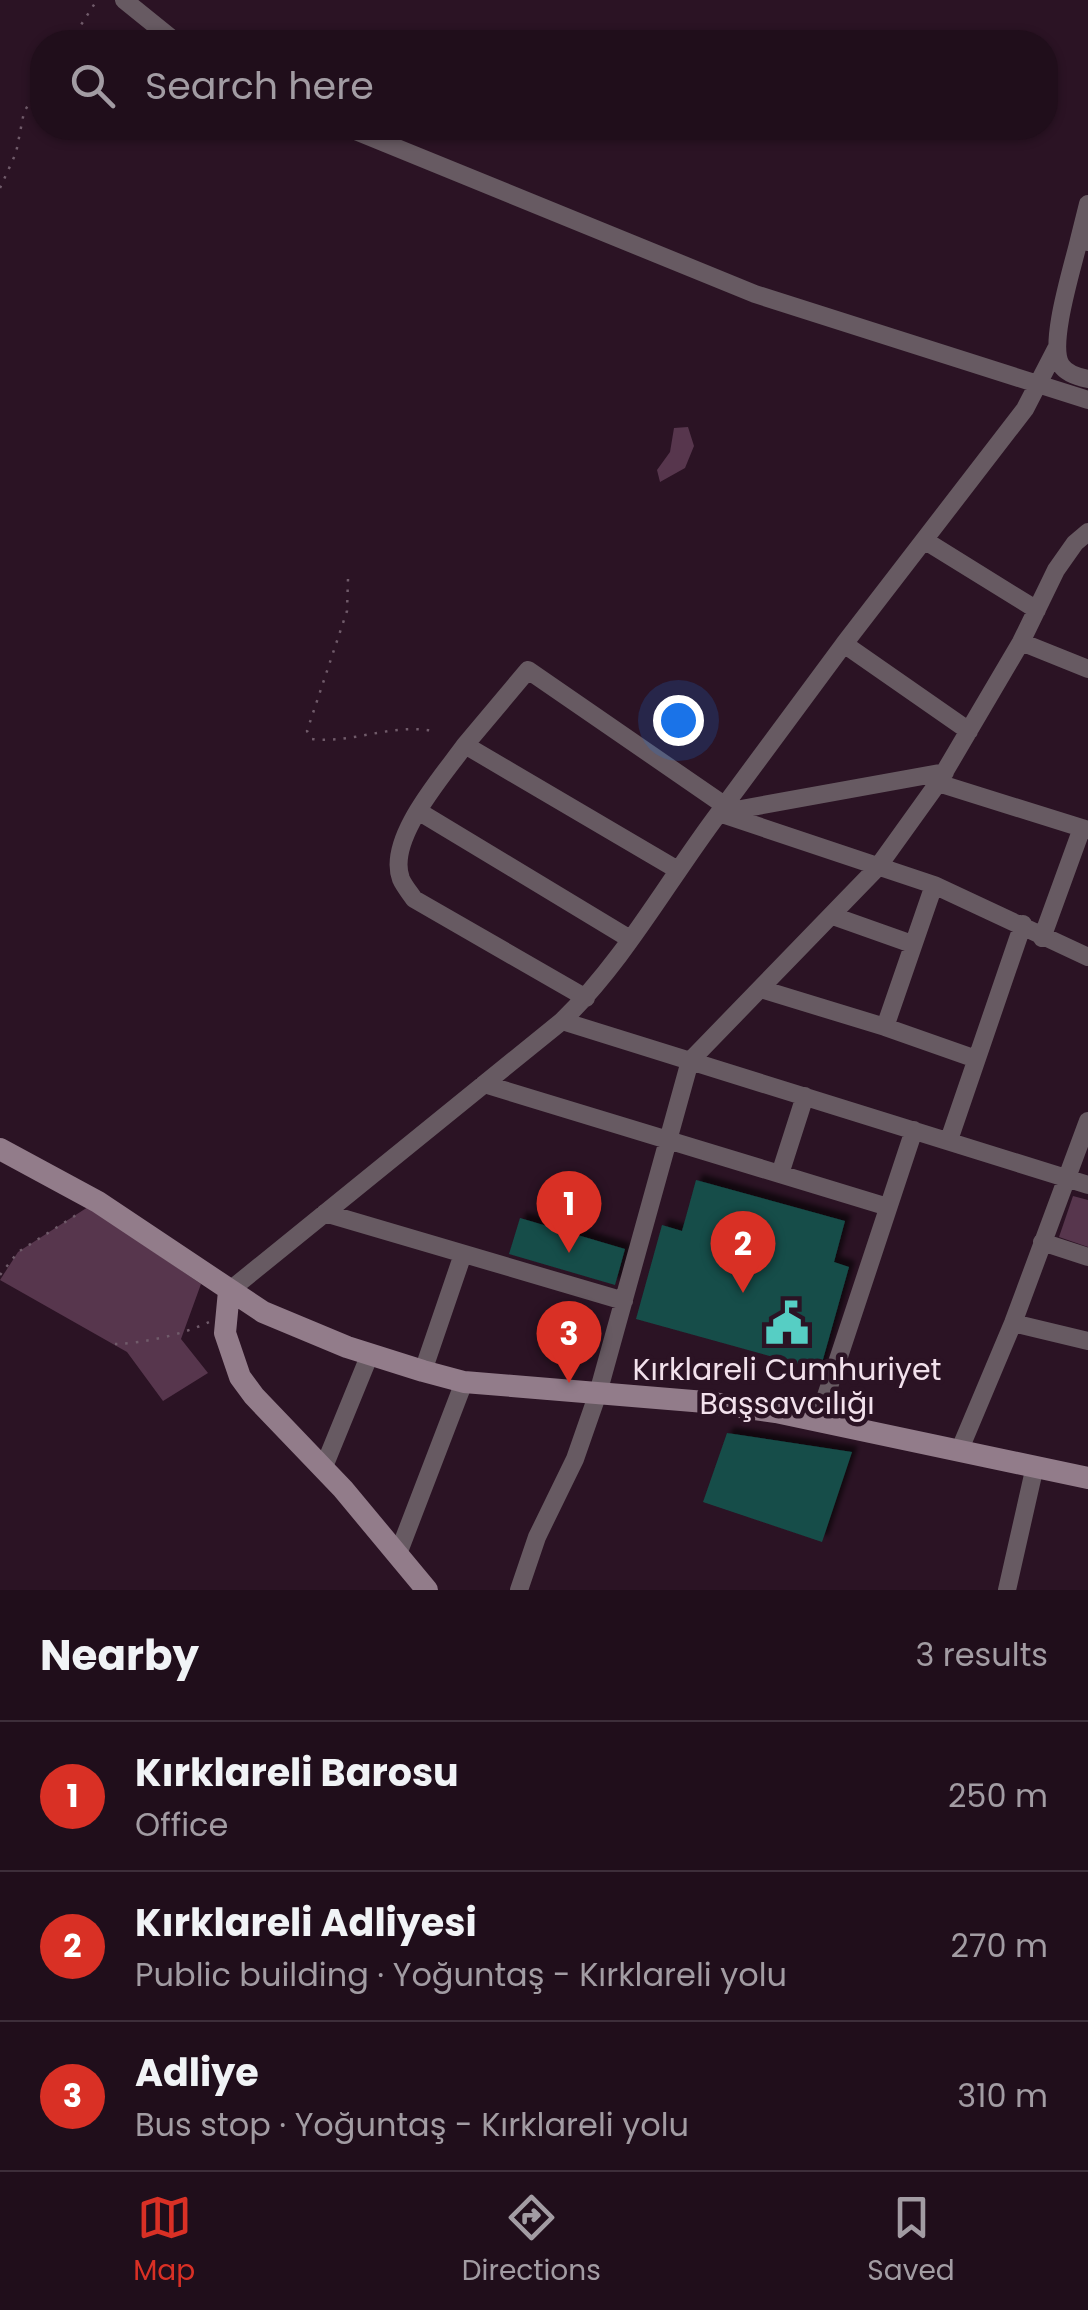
<!DOCTYPE html>
<meta charset="utf-8">
<style>
:root{--surface:#200e1b;--page:#2d1c28;--text:#f1f3f6;--muted:#a29ca3;--line:#3d2e3a;--accent:#d93025}
body{margin:0;font-family:Poppins,sans-serif;background:var(--page);color:var(--text)}
.you{position:absolute;left:678px;top:720px;width:35px;height:35px;margin:-25px;border:8px solid #fff;border-radius:50%;background:#1a73e8;box-shadow:0 0 0 15px #1a73e833}
.badge{display:grid;place-items:center;width:65px;height:65px;border-radius:50%;background:var(--accent);color:#fff;font-size:32px;font-weight:700}
.pin{position:absolute;translate:-50% -82px;filter:drop-shadow(0 2px 5px #0008)}
.pin::after{content:'';position:absolute;top:52px;width:35px;height:30px;background:inherit;clip-path:polygon(0 0,100% 0,50% 100%)}
.list{margin:0;padding:0;list-style:none}
h2{display:flex;justify-content:space-between;align-items:center;height:130px;margin:0;padding:0 40px;font-size:42px}
h2 small{font-size:32px;font-weight:400;color:var(--muted)}
.list li{display:grid;grid-template-columns:65px 1fr auto;gap:30px;align-items:center;box-sizing:border-box;height:150px;padding:0 40px;border-top:2px solid var(--line)}
.list b{display:block;font-size:38px;white-space:nowrap}
.list p{margin:0;font-size:32px;white-space:nowrap;color:var(--muted)}
.list em{font-size:32px;font-style:normal;color:var(--muted)}
.icon{flex:none;width:55px;height:55px;fill:none;stroke:currentColor;stroke-width:2;stroke-linecap:round;stroke-linejoin:round}
.map{position:relative;flex:none;width:1088px;height:1590px;overflow:hidden}
.search{position:absolute;background:var(--surface);box-shadow:0 2px 8px #0004;left:30px;right:30px;top:30px;height:110px;display:flex;align-items:center;gap:25px;box-sizing:border-box;padding:0 35px;border-radius:40px;color:var(--muted);font-size:38px}
.sheet{height:580px;background:var(--surface)}
nav{display:flex;justify-content:space-around;align-items:center;box-sizing:border-box;height:140px;border-top:2px solid var(--line);background:var(--surface);font-size:28px;color:var(--muted)}
nav a{display:grid;justify-items:center;gap:5px}
nav .on{color:var(--accent)}
.map>svg:first-child{display:block}
.green{fill:#57364d}
.building{fill:#154d48;filter:url(#shadow)}
.lines{fill:none;stroke-linecap:round;stroke-linejoin:round}
.path{stroke:#705b6a;stroke-width:2.5;stroke-dasharray:2.5 8;stroke-linecap:butt}
.street{stroke:#675a62;stroke-width:18}
.secondary{stroke:#927c8a;stroke-width:22}
.labels{text-anchor:middle;stroke-width:9;stroke-linejoin:round;paint-order:stroke}
.poi-label{font-size:30px;fill:#f2e1ec;stroke:#2b1324}
</style>
<div class="map">
<svg width="1088" height="1590" viewBox="0 0 1088 1590">
<defs>
<filter id="shadow"><feDropShadow dx="6" dy="-6" stdDeviation="2.5" flood-color="#0009"/></filter>
</defs>
<rect width="100%" height="100%" fill="#2b1324"/>
<path class="green" d="M688,427L694,446L685,468L660,482L657,470L670,452L674,428Z
M1073,1196L1088,1200V1247L1059,1237Z
M88,1207L201,1284L181,1339L208,1373L163,1401L127,1352L0,1280L18,1252Z"/>
<path class="building" d="M696,1180L845,1221L834,1262L849,1267L820,1370L636,1319L662,1225L682,1231Z
M520,1218L625,1249L615,1285L509,1254Z
M727,1433L852,1452L822,1542L703,1502Z"/>
<g class="lines">
<path class="path" d="M70,42L97,0
M0,188L16,153L24,112L42,82
M348,579L347,611L307,731L312,739C353,744 390,723 434,731
M0,1275L18,1252L81,1212
M115,1344C144,1343 182,1335 209,1322"/>
<path class="street" d="M124,0L176,42
M348,128L755,294L1088,400
M1079,240C1073,266 1048,344 1061,365C1066,373 1078,377 1088,379
M1088,242L1079,240L1088,204
M924,540L1037,610
M1021,642L1088,669
M844,644L1025,409L1056,349
M969,731L844,644L719,813L934,885L1088,957
M465,745L528,670L724,805
M938,783L1088,830
M418,811L630,939
M934,885L885,1027L976,1059
M833,916L912,944
M1042,938L1082,828
M761,989L885,1027
M586,998L414,899C410,893 404,886 401,879C386,839 443,776 465,745L676,869
M562,1021L1088,1185
M484,1084L888,1207
M949,1140L1023,924
M780,1174L805,1096
M325,1213L624,1301
M1042,1242L1088,1257
M229,1291L562,1021C624,961 667,882 719,813L945,772
M1013,1323L1088,1341
M423,1371L463,1254
M818,1420L914,1130
M960,1449L1013,1323L1088,1121
M323,1469L370,1354
M398,1554L464,1382
M519,1590L537,1537L575,1459L598,1393L690,1061L877,868L938,783L1021,642L1056,570L1075,543L1088,532
M1007,1590L1035,1466"/>
<path class="secondary" d="M0,1149L98,1202L263,1312L347,1347L423,1371L464,1382L705,1402L776,1412L1088,1478
M229,1291L225,1333L240,1377L254,1396L343,1489L427,1590"/>
</g>
<defs>
<g id="civic-bare" transform="scale(3.45)"><path d="M-.6-6.5H3V-4.5H.6V-3L4-1V1h2V6H-6V1h2V-1L-.6-3ZM-1.2 2.5V6h2.4V2.5Z" fill="#56cec4" stroke="#2b1324" stroke-width="2.5" paint-order="stroke"/></g>
</defs>
<g fill-rule="evenodd">
<use href="#civic-bare" x="787" y="1323"/>
</g>
<g class="labels">
<g class="poi-label">
<text x="787" y="1380">Kırklareli Cumhuriyet<tspan x="787" dy="34">Başsavcılığı</tspan></text>
</g>
</g>
</svg>
<div class="you"></div>
<div class="pin badge" style="left:569px;top:1253px">1</div>
<div class="pin badge" style="left:743px;top:1293px">2</div>
<div class="pin badge" style="left:569px;top:1383px">3</div>
<div class="search"><svg class="icon" aria-label="search" viewBox="0 0 24 24"><circle cx="10" cy="10" r="6"/><path d="M15 15l6 6"/></svg>Search here</div>
</div>
<section class="sheet">
<h2>Nearby<small>3 results</small></h2>
<ul class="list">
<li><span class="badge">1</span><div><b>Kırklareli Barosu</b><p>Office</p></div><em>250 m</em></li>
<li><span class="badge">2</span><div><b>Kırklareli Adliyesi</b><p>Public building · Yoğuntaş - Kırklareli yolu</p></div><em>270 m</em></li>
<li><span class="badge">3</span><div><b>Adliye</b><p>Bus stop · Yoğuntaş - Kırklareli yolu</p></div><em>310 m</em></li>
</ul>
</section>
<nav>
<a class="on"><svg class="icon" aria-label="map" viewBox="0 0 24 24"><path d="M3 6l6-2 6 2 6-2v14l-6 2-6-2-6 2zM9 4v14M15 6v14"/></svg>Map</a>
<a><svg class="icon" aria-label="directions" viewBox="0 0 24 24"><path d="M12 3l9 9-9 9-9-9zM9 14v-3h6M13 9l2 2-2 2"/></svg>Directions</a>
<a><svg class="icon" aria-label="saved" viewBox="0 0 24 24"><path d="M7 4h10v16l-5-4-5 4z"/></svg>Saved</a>
</nav>
